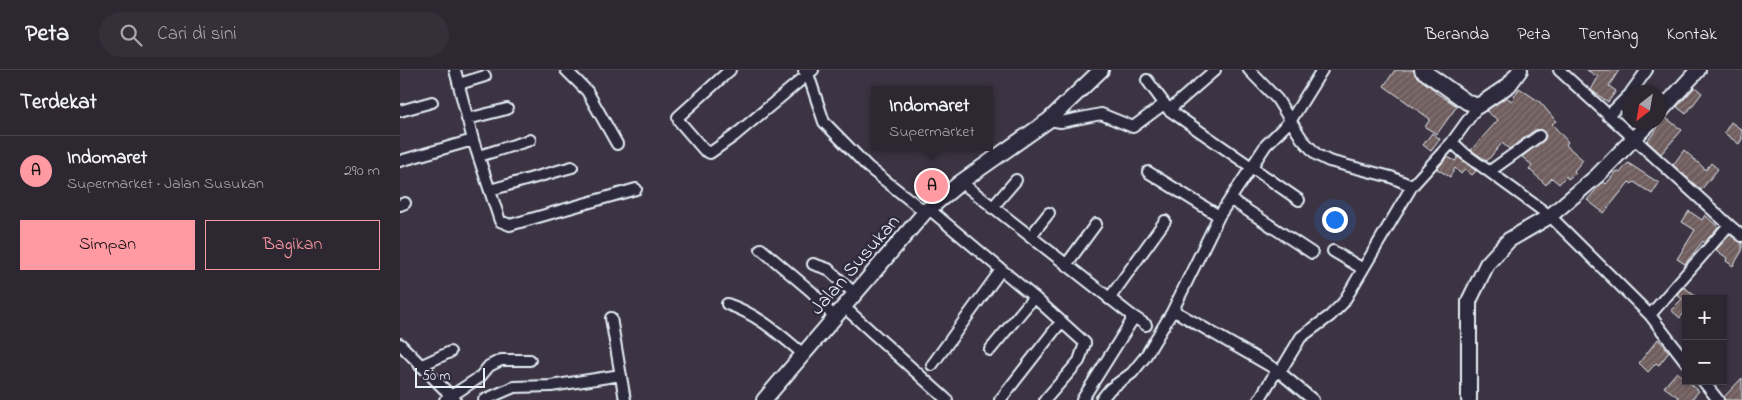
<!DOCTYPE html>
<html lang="id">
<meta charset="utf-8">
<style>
:root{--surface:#2d2732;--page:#352f3a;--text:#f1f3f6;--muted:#a7a5ac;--line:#48444d;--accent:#ff9aa2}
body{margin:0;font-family:"Indie Flower",sans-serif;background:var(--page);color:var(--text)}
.controls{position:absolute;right:15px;bottom:15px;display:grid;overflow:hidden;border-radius:0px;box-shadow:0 1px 4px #0004}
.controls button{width:45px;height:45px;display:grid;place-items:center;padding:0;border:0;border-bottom:1px solid var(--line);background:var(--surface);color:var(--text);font:25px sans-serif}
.compass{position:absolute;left:1222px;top:15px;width:45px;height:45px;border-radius:50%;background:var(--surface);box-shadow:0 1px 4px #0004;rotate:211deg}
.scale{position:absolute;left:15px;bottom:12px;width:70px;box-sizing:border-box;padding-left:5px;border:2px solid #e8f1f8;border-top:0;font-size:14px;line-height:18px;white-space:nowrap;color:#e8f1f8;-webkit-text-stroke:4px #2f2a3d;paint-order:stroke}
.you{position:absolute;left:934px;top:149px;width:18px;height:18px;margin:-12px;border:4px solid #fff;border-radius:50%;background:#1a73e8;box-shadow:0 0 0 8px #1a73e833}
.badge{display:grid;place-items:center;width:32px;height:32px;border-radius:50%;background:var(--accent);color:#111;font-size:16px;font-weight:700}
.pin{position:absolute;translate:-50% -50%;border:2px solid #fff;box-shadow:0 1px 5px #0006}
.popup{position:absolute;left:471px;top:16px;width:122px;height:65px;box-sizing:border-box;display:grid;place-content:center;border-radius:0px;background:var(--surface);filter:drop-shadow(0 1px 4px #0005);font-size:16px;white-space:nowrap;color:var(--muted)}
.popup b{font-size:19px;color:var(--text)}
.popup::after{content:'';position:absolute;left:50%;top:100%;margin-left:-10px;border:10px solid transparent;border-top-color:var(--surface)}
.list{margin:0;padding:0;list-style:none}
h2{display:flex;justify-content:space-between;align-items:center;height:65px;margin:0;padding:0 20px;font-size:21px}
h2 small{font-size:16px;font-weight:400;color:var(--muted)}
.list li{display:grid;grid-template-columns:32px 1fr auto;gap:15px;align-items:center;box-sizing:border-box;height:70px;padding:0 20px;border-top:1px solid var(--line)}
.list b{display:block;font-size:19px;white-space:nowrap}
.list p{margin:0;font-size:16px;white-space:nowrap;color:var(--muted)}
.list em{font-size:16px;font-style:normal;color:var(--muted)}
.actions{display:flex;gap:10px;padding:15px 20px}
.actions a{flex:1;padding:11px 0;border:1px solid var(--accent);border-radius:0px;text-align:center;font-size:18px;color:var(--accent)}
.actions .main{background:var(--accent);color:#111}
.icon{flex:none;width:28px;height:28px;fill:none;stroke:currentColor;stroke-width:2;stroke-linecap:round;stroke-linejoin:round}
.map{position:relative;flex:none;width:1342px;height:330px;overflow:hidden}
header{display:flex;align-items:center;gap:30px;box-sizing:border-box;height:70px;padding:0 25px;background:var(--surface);border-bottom:1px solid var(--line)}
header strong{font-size:24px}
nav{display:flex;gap:28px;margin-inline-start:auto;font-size:18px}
.search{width:350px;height:45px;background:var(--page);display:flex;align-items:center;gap:12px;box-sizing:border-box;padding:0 18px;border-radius:28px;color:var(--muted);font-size:19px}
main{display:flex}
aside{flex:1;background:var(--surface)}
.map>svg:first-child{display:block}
.building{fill:url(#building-hatch);stroke:#e8f1f8}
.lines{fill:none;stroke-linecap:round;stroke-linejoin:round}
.street-casing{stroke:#e8f1f8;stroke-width:14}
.secondary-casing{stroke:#e8f1f8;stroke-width:18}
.street{stroke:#2f2a3d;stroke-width:10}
.secondary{stroke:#2f2a3d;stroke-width:14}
.labels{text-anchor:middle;stroke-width:5;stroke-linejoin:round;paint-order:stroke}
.street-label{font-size:20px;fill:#e8f1f8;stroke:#2f2a3d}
</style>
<header>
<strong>Peta</strong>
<div class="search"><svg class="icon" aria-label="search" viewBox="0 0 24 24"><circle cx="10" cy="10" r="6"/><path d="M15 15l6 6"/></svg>Cari di sini</div>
<nav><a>Beranda</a><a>Peta</a><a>Tentang</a><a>Kontak</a></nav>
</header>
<main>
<aside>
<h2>Terdekat<small></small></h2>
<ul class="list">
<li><span class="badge">A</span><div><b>Indomaret</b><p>Supermarket · Jalan Susukan</p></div><em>290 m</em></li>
</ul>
<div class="actions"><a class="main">Simpan</a><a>Bagikan</a></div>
</aside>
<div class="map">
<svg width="1342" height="330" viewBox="0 0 1342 330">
<defs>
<pattern id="building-hatch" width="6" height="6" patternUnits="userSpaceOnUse" patternTransform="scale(1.25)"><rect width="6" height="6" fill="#705d5d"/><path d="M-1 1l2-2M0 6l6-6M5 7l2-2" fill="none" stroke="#847575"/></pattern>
</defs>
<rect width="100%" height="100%" fill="#3c3443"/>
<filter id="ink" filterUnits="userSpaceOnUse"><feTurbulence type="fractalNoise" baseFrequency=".02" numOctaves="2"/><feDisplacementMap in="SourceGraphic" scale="10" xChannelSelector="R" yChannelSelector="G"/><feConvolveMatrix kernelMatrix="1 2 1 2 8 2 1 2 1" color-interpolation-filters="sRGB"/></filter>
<g filter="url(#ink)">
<path class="building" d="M995,0H1013L1017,7L1036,21L1035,22L1057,36L1037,64L1025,57L1030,49L984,16Z
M1187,0H1219L1209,16L1216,21L1208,32L1191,20L1198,7Z
M1295,17L1302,23L1286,44L1277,37Z
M1119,18L1140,32L1156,51L1152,54L1168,72L1166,75L1183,90L1174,101L1176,103L1168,109L1166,106L1159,114L1152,108L1146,115L1129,99L1132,95L1122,87L1145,69L1146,65L1141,60H1135L1109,79L1102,73L1087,91L1071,80L1098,50L1086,41L1106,27L1112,31Z
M1266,48L1282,60L1261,84L1247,71Z
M1331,52L1342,60V69L1339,74L1324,63Z
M1032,63L1040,69L1031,81L1023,75Z
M1284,80L1306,100L1311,93L1318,99L1301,120L1273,95Z
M1048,87L1055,91L1058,87L1076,101L1072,105L1065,99L1061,104L1055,98L1050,107L1037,99Z
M1228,93L1259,113L1252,124L1234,112L1232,114L1229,112L1204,143L1187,130L1203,112L1206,114L1217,101L1220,103Z
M1289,141L1302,150L1305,145L1318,157L1304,173L1303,171L1285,194L1277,189L1295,160L1282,152Z
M1330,165L1342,173V181L1333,196L1326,191L1327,188L1316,180Z
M1284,217L1299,229H1286V240L1280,248L1271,240L1282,229L1277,225Z
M1258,269L1269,282L1259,295L1256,293L1248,302L1239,293Z
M1277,302L1299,321L1291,330H1282L1264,317Z
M1342,308V330H1325L1324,327Z"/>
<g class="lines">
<g class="street-casing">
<path id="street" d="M55,0L73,70L100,151L110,155L236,119
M166,0L187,21L217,74
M330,0L278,47L279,51L304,80L310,83L334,66L413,0
M849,0L877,29L902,69L917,85L929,91L991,107L1012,116
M1159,0L1329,155
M404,1L408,4L424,52L468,97L525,142
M747,10L769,40L899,130
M59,14L85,6
M1231,22L1247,0
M769,40L815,0
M0,41L32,32
M1208,46L1230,24
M67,49L107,39
M649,50L661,52L701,44L733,57L764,34
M1052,72L1065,84L1150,146L1250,245L1286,292
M79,86L130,70
M0,91L73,70
M1090,101L1139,66
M748,102L819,146
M561,112L731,245V252L682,330
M90,120L172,97
M830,129L912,183
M0,135L5,133
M592,138L616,110
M529,139L634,227L685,273L679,291L645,330
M630,167L649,143
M361,179L412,222L434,247
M933,181L963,199
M413,194L428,199L455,224
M666,195L696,154
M709,229L765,151
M327,234C357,244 378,263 402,283
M443,236L547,330
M772,242L778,243L877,300L913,330
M731,245L746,255
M1250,245L1329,155L1342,166
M211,248L225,330
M0,274L55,330
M590,280L634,227
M532,295L601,200
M20,296L50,282
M880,302L901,267L930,246L943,233L1012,116L1052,72L1078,36
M1303,311L1318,330
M45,330L80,307L89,296L101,290H130
M84,330L114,317L151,316L221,305
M600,330L661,252
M701,330L710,319L732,303L745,287L772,242L819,146L866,75L891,50L922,0
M859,330L877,300"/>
</g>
<g class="secondary-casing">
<path id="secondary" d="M1022,0L1067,32L1078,36L1109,15L1120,0
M1260,42L1298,0
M364,330L525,142L561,112L649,50L701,0
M1069,330V231L1087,194L1109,170L1150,146L1197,106L1250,52"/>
</g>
<use href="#street" class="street"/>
<use href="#secondary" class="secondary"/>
</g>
</g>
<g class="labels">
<g class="street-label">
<text transform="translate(454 194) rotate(-49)" y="7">Jalan Susukan</text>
</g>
</g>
</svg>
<div class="controls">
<button>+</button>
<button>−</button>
</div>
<svg class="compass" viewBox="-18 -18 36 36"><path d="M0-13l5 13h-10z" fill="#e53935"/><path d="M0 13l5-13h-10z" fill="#a7a5ac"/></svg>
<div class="scale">50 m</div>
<div class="you"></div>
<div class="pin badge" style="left:532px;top:116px">A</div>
<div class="popup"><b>Indomaret</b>Supermarket</div>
</div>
</main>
